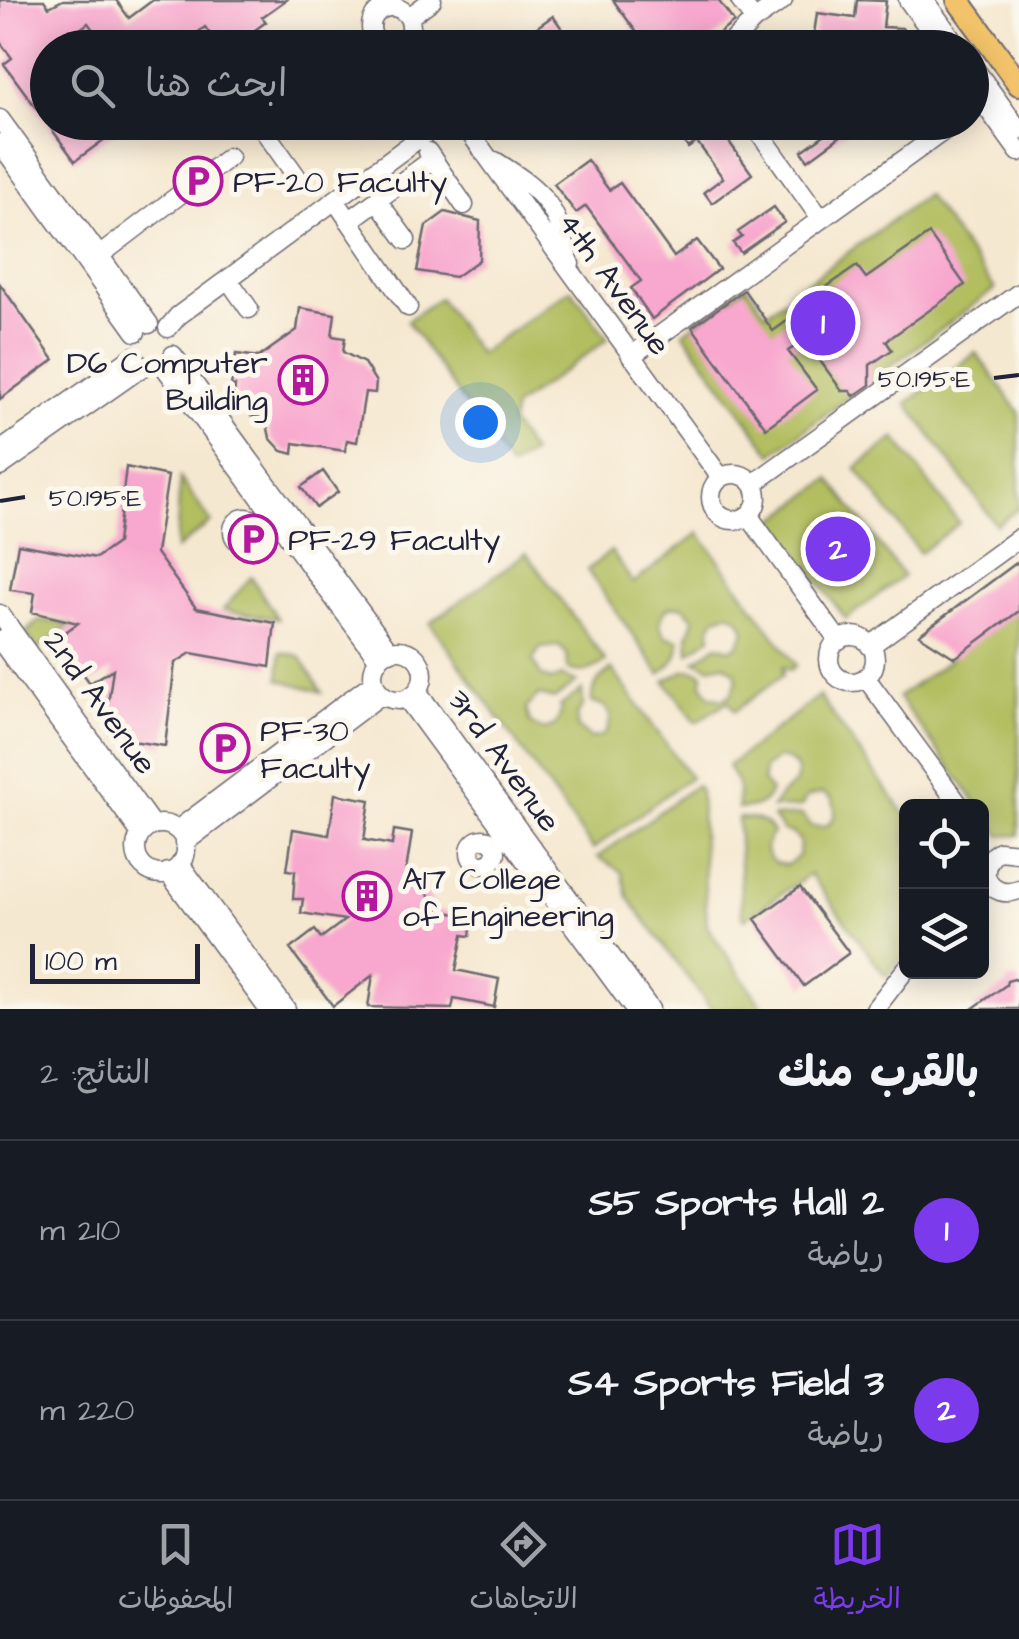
<!DOCTYPE html>
<html lang="ar">
<meta charset="utf-8">
<style>
:root{--surface:#171b24;--page:#20242c;--text:#f1f3f6;--muted:#9ea1a6;--line:#363941;--accent:#7c3aed}
body{margin:0;font-family:"Architects Daughter","Playpen Sans Arabic",sans-serif;background:var(--page);color:var(--text);direction:rtl}
.controls{position:absolute;right:30px;bottom:30px;display:grid;overflow:hidden;border-radius:15px;box-shadow:0 5px 25px #0003}
.controls button{width:90px;height:90px;display:grid;place-items:center;padding:0;border:0;border-bottom:2px solid var(--line);background:var(--surface);color:var(--text);font:50px sans-serif}
.scale{position:absolute;left:30px;bottom:25px;width:170px;box-sizing:border-box;padding-left:10px;border:5px solid #22223b;border-top:0;font-size:28px;line-height:35px;white-space:nowrap;color:#22223b;-webkit-text-stroke:8px #fbf7ec;paint-order:stroke}
.you{position:absolute;left:480px;top:422px;width:35px;height:35px;margin:-25px;border:8px solid #fff;border-radius:50%;background:#1a73e8;box-shadow:0 0 0 15px #1a73e833}
.badge{display:grid;place-items:center;width:65px;height:65px;border-radius:50%;background:var(--accent);color:#fff;font-size:32px;font-weight:700}
.pin{position:absolute;translate:-50% -50%;border:5px solid #fff;box-shadow:0 2px 10px #0006}
.list{margin:0;padding:0;list-style:none}
h2{display:flex;justify-content:space-between;align-items:center;height:130px;margin:0;padding:0 40px;font-size:42px}
h2 small{font-size:32px;font-weight:400;color:var(--muted)}
.list li{display:grid;grid-template-columns:65px 1fr auto;gap:30px;align-items:center;box-sizing:border-box;height:180px;padding:0 40px;border-top:2px solid var(--line)}
.list b{display:block;font-size:38px;white-space:nowrap}
.list p{margin:0;font-size:32px;white-space:nowrap;color:var(--muted)}
.list em{font-size:32px;font-style:normal;color:var(--muted)}
.icon{flex:none;width:55px;height:55px;fill:none;stroke:currentColor;stroke-width:2;stroke-linecap:round;stroke-linejoin:round}
.map{position:relative;flex:none;width:1019px;height:1009px;overflow:hidden;direction:ltr}
.search{position:absolute;background:var(--surface);box-shadow:0 5px 25px #0003;left:30px;right:30px;top:30px;height:110px;display:flex;align-items:center;gap:25px;box-sizing:border-box;padding:0 35px;border-radius:55px;color:var(--muted);font-size:38px}
.sheet{height:490px;background:var(--surface)}
nav{display:flex;justify-content:space-around;align-items:center;box-sizing:border-box;height:140px;border-top:2px solid var(--line);background:var(--surface);font-size:28px;color:var(--muted)}
nav a{display:grid;justify-items:center;gap:5px}
nav .on{color:var(--accent)}
.map>svg:first-child{display:block}
.green{fill:#b2be60;stroke:#6a704e;stroke-width:2.5}
.building{fill:#f8a7ce}
.lines{fill:none;stroke-linecap:round;stroke-linejoin:round}
.minor-casing{stroke:#6c676f;stroke-width:21}
.major-casing{stroke:#6c676f;stroke-width:26}
.minor{stroke:#fff;stroke-width:18}
.major{stroke:#f2c36a;stroke-width:22}
.ticks{fill:none;stroke:#22223b;stroke-width:4}
.labels{text-anchor:middle;stroke-width:10;stroke-linejoin:round;paint-order:stroke}
.poi-label{font-size:32px;fill:#22223b;stroke:#fbf7ec;text-anchor:start}
.street-label{font-size:32px;fill:#22223b;stroke:#fbf7ec}
.ticks-label{font-size:25px;text-anchor:middle;fill:#22223b;stroke:#fbf7ec;stroke-width:10;stroke-linejoin:round;paint-order:stroke}
</style>
<div class="map">
<svg width="1019" height="1009" viewBox="0 0 1019 1009">
<rect width="100%" height="100%" fill="#fbf7ec"/>
<filter id="ink" filterUnits="userSpaceOnUse"><feTurbulence type="fractalNoise" baseFrequency=".01" numOctaves="2"/><feDisplacementMap in="SourceGraphic" scale="20" xChannelSelector="R" yChannelSelector="G"/><feConvolveMatrix kernelMatrix="1 2 1 2 8 2 1 2 1" color-interpolation-filters="sRGB"/></filter>
<filter id="wash" filterUnits="userSpaceOnUse"><feTurbulence type="fractalNoise" baseFrequency=".0048" numOctaves="4" result="noise"/><feDisplacementMap in="SourceGraphic" scale="40" xChannelSelector="R" yChannelSelector="G"/><feGaussianBlur stdDeviation="2.25" result="paint"/><feColorMatrix in="noise" values="0 0 0 0 0 0 0 0 0 0 0 0 0 0 0 0 0 1.4 0 .05"/><feComposite in="paint" operator="in"/></filter>
<g filter="url(#wash)">
<rect width="100%" height="100%" fill="#f5e8d0"/>
<path class="green" d="M926,195L995,289L772,454L683,332L746,286L766,313Z
M571,289L608,339L514,407L511,424L532,453L510,468L407,321L439,298L479,354Z
M976,353L1019,412V508L996,525L907,403Z
M895,438L959,523L920,553L856,468Z
M180,478L211,522L176,549Z
M830,479L903,576L846,619L773,521Z
M699,533L796,665L790,670L783,667V675L735,711L728,701L696,722L665,681C680,673 687,665 703,674L702,684L710,696L722,699L731,695L737,681L735,672L724,664L710,667L695,661L717,645L731,649L738,645L745,630L739,618L728,613L716,617L710,628L711,637L689,653L688,637L694,619L683,606L669,607L662,614L660,626L665,636L679,640C680,657 672,664 660,674L587,570L611,551L633,583Z
M526,553L606,661C593,670 583,675 568,669L567,654L559,646L540,648L533,660L541,676L551,680L562,676L577,682L554,699L539,695L526,708L530,723L543,730C556,728 562,719 560,706L582,690L583,706L577,715V727L589,737C605,740 611,729 610,714L603,705L592,703C590,686 599,679 612,669L690,777L593,849L430,623Z
M251,577L278,619L223,610Z
M1019,610V835L1001,836L898,697Z
M40,620L71,625L36,650L26,632Z
M281,652L300,656L322,692L279,679Z
M819,696L906,816V952L888,975L884,974L810,874L745,919L742,915L738,818C753,818 766,819 773,833C764,844 763,854 775,863L787,865L799,856L800,841L792,833L783,831L773,817L802,815L811,826L824,827C836,821 838,809 831,798L823,793L807,797L801,807L772,808C776,804 777,799 781,795C791,785 802,785 795,766L788,760L778,758L764,768L763,782L771,791C765,806 753,808 738,809V784L728,766Z
M696,785L700,791L707,926L764,1009H711L628,897L622,872L598,857Z"/>
<g id="blocks">
<path class="building" d="M0,0H44L49,7L63,0H116L129,18L153,0H286L262,17L266,22L230,48H220L205,27L178,48H88L100,39L88,23L56,48H48V122H128L75,161L4,64L12,58L0,42Z
M613,0H718L734,22L700,48H648Z
M857,0L886,1L883,27L902,28L906,34L915,35L913,48H849L823,43L814,34L817,13L855,18Z
M553,16L565,33L541,48L530,32Z
M703,122H715L752,174L712,203L704,192L723,178L697,142L688,148L681,138Z
M842,122H860L808,160L802,151Z
M587,160L609,190L620,183L674,257L697,240L719,269L652,319L631,288L641,281L586,206L576,213L554,184Z
M774,207L785,222L741,253L733,243L742,237L738,232Z
M445,212L480,221L479,260L455,277L417,271L426,226Z
M929,234L965,285L886,341L892,350L870,365V385L854,396L850,391H842L805,340L788,351L817,390L766,428L692,327L744,290L773,331L819,298L816,294L857,266L866,278Z
M0,284L54,360L0,399Z
M300,308L335,314L332,336L345,338L343,352L364,363L376,382L375,393L365,392L357,442L347,440L345,451L294,443L293,454L282,451L270,438L266,419L251,416L252,408H246L248,400L234,399L235,386H231L236,354L259,357L297,330Z
M126,467L168,476L156,553L196,608L275,623L270,667L191,653L175,663L165,746L119,739L121,716L107,711L113,669L90,683L57,638L78,623L32,612L35,593L10,590L18,544L96,558L117,543Z
M323,471L338,492L316,508L301,487Z
M1019,561V611L955,658L919,635Z
M335,794L370,800L364,840L392,845L394,830L412,833L405,877L427,891L435,910L473,917L470,936L463,935L456,970L499,979L494,1007L454,999L452,1009L368,1007L373,975L333,1006L290,949L315,930L321,938L345,920L301,913L303,899H293L295,871L287,870L293,829L329,835Z
M800,887L849,953L804,986L755,919Z
M1014,979L1019,981V1009H972L1006,985L1007,981Z"/>
</g>
</g>
<g filter="url(#ink)">
<use href="#blocks" fill-opacity="0" stroke="#6c676f" stroke-width="2.5"/>
<g class="lines">
<g class="minor-casing">
<path id="minor" d="M740,0L754,20
M908,0L943,48
M924,0L959,48
M371 27a20 20 0 1 1 40 0a20 20 0 1 1-40 0Z
M409,17L432,0
M726,48L754,20L783,0
M972,65L1019,130
M972,87L1019,152
M0,119L149,324
M258,122L297,177
M462,122L721,478
M752,122L821,219
M0,143L136,332
M428,152L464,205
M495,161C546,193 556,204 570,264
M335,200L408,307
M377,200L406,240
M349,221L433,159
M99,256L229,157
M228,279L249,309
M168,328L178,316L441,122
M173,355L390,652
M631,356L956,122
M163,365L379,660
M0,451L134,356
M0,467L144,366
M711 497a23 23 0 1 1 46 0a23 23 0 1 1-46 0Z
M753,484L1019,293
M748,515L839,641
M233 531a13 13 0 1 1 26 0a13 13 0 1 1-26 0Z
M0,614L152,825
M829 659a23 23 0 1 1 46 0a23 23 0 1 1-46 0Z
M0,640L141,834
M870,646L1019,538
M373 675a25 25 0 1 1 50 0a25 25 0 1 1-50 0Z
M866,678L960,806
M417,691L650,1009
M407,699L634,1009
M136 849a25 25 0 1 1 50 0a25 25 0 1 1-50 0Z
M177,830L374,682
M470 852a13 13 0 1 1 26 0a13 13 0 1 1-26 0Z
M184,843L382,694
M1019,853L999,851C973,868 989,901 1019,890
M180,864L286,1009
M168,872L268,1009
M875,1009L906,969"/>
</g>
<g class="major-casing">
<path id="major" d="M958,0L1019,84"/>
</g>
<use href="#minor" class="minor"/>
<use href="#major" class="major"/>
</g>
</g>
<path class="ticks" d="M994,378L1019,375M0,501L25,497"/>
<defs>
<g id="parking-ring" transform="scale(2.5)"><circle r="9.5" fill="#fbf7ec" stroke="#b5179e" stroke-width="1.5"/><path d="M-3.5-5.5H1a3.5 3.5 0 0 1 0 7H-1V5.5H-3.5ZM-1-3.4V-.6H.8a1.4 1.4 0 0 0 0-2.8Z" fill="#b5179e"/></g>
<g id="building-ring" transform="scale(2.5)"><circle r="9.5" fill="#fbf7ec" stroke="#b5179e" stroke-width="1.5"/><path d="M-4-6H4V6H1V3H-1V6H-4ZM-2.5-4.3h1.7v1.8h-1.7ZM.8-4.3h1.7v1.8H.8ZM-2.5-1h1.7V.8h-1.7ZM.8-1h1.7V.8H.8Z" fill="#b5179e"/></g>
</defs>
<g fill-rule="evenodd">
<use href="#parking-ring" x="198" y="181"/>
<use href="#building-ring" x="303" y="380"/>
<use href="#parking-ring" x="253" y="539"/>
<use href="#parking-ring" x="225" y="748"/>
<use href="#building-ring" x="367" y="896"/>
</g>
<g class="labels">
<g class="poi-label">
<text x="233" y="192">PF-20 Faculty</text>
<text x="268" y="373" text-anchor="end">D6 Computer<tspan x="268" dy="37">Building</tspan></text>
<text x="288" y="550">PF-29 Faculty</text>
<text x="260" y="741">PF-30<tspan x="260" dy="37">Faculty</tspan></text>
<text x="402" y="889">A17 College<tspan x="402" dy="37">of Engineering</tspan></text>
</g>
<g class="street-label">
<text transform="translate(615 283) rotate(54)" y="11">4th Avenue</text>
<text transform="translate(101 702) rotate(54)" y="11">2nd Avenue</text>
<text transform="translate(505 760) rotate(54)" y="11">3rd Avenue</text>
</g>
</g>
<g class="ticks-label">
<text x="924" y="387">50.195°E</text>
<text x="95" y="506">50.195°E</text>
</g>
</svg>
<div class="controls">
<button><svg class="icon" aria-label="locate" viewBox="0 0 24 24"><circle cx="12" cy="12" r="6"/><path d="M12 2v4M12 18v4M2 12h4M18 12h4"/></svg></button>
<button><svg class="icon" aria-label="layers" viewBox="0 0 24 24"><path d="M12 4l9 5-9 5-9-5zM3 14l9 5 9-5"/></svg></button>
</div>
<div class="scale">100 m</div>
<div class="you"></div>
<div class="pin badge" style="left:823px;top:323px">1</div>
<div class="pin badge" style="left:838px;top:549px">2</div>
<div class="search"><svg class="icon" aria-label="search" viewBox="0 0 24 24"><circle cx="10" cy="10" r="6"/><path d="M15 15l6 6"/></svg>ابحث هنا</div>
</div>
<section class="sheet">
<h2>بالقرب منك<small>النتائج: 2</small></h2>
<ul class="list">
<li><span class="badge">1</span><div><b>S5 Sports Hall 2</b><p>رياضة</p></div><em>210 m</em></li>
<li><span class="badge">2</span><div><b>S4 Sports Field 3</b><p>رياضة</p></div><em>220 m</em></li>
</ul>
</section>
<nav>
<a class="on"><svg class="icon" aria-label="map" viewBox="0 0 24 24"><path d="M3 6l6-2 6 2 6-2v14l-6 2-6-2-6 2zM9 4v14M15 6v14"/></svg>الخريطة</a>
<a><svg class="icon" aria-label="directions" viewBox="0 0 24 24"><path d="M12 3l9 9-9 9-9-9zM9 14v-3h6M13 9l2 2-2 2"/></svg>الاتجاهات</a>
<a><svg class="icon" aria-label="saved" viewBox="0 0 24 24"><path d="M7 4h10v16l-5-4-5 4z"/></svg>المحفوظات</a>
</nav>
